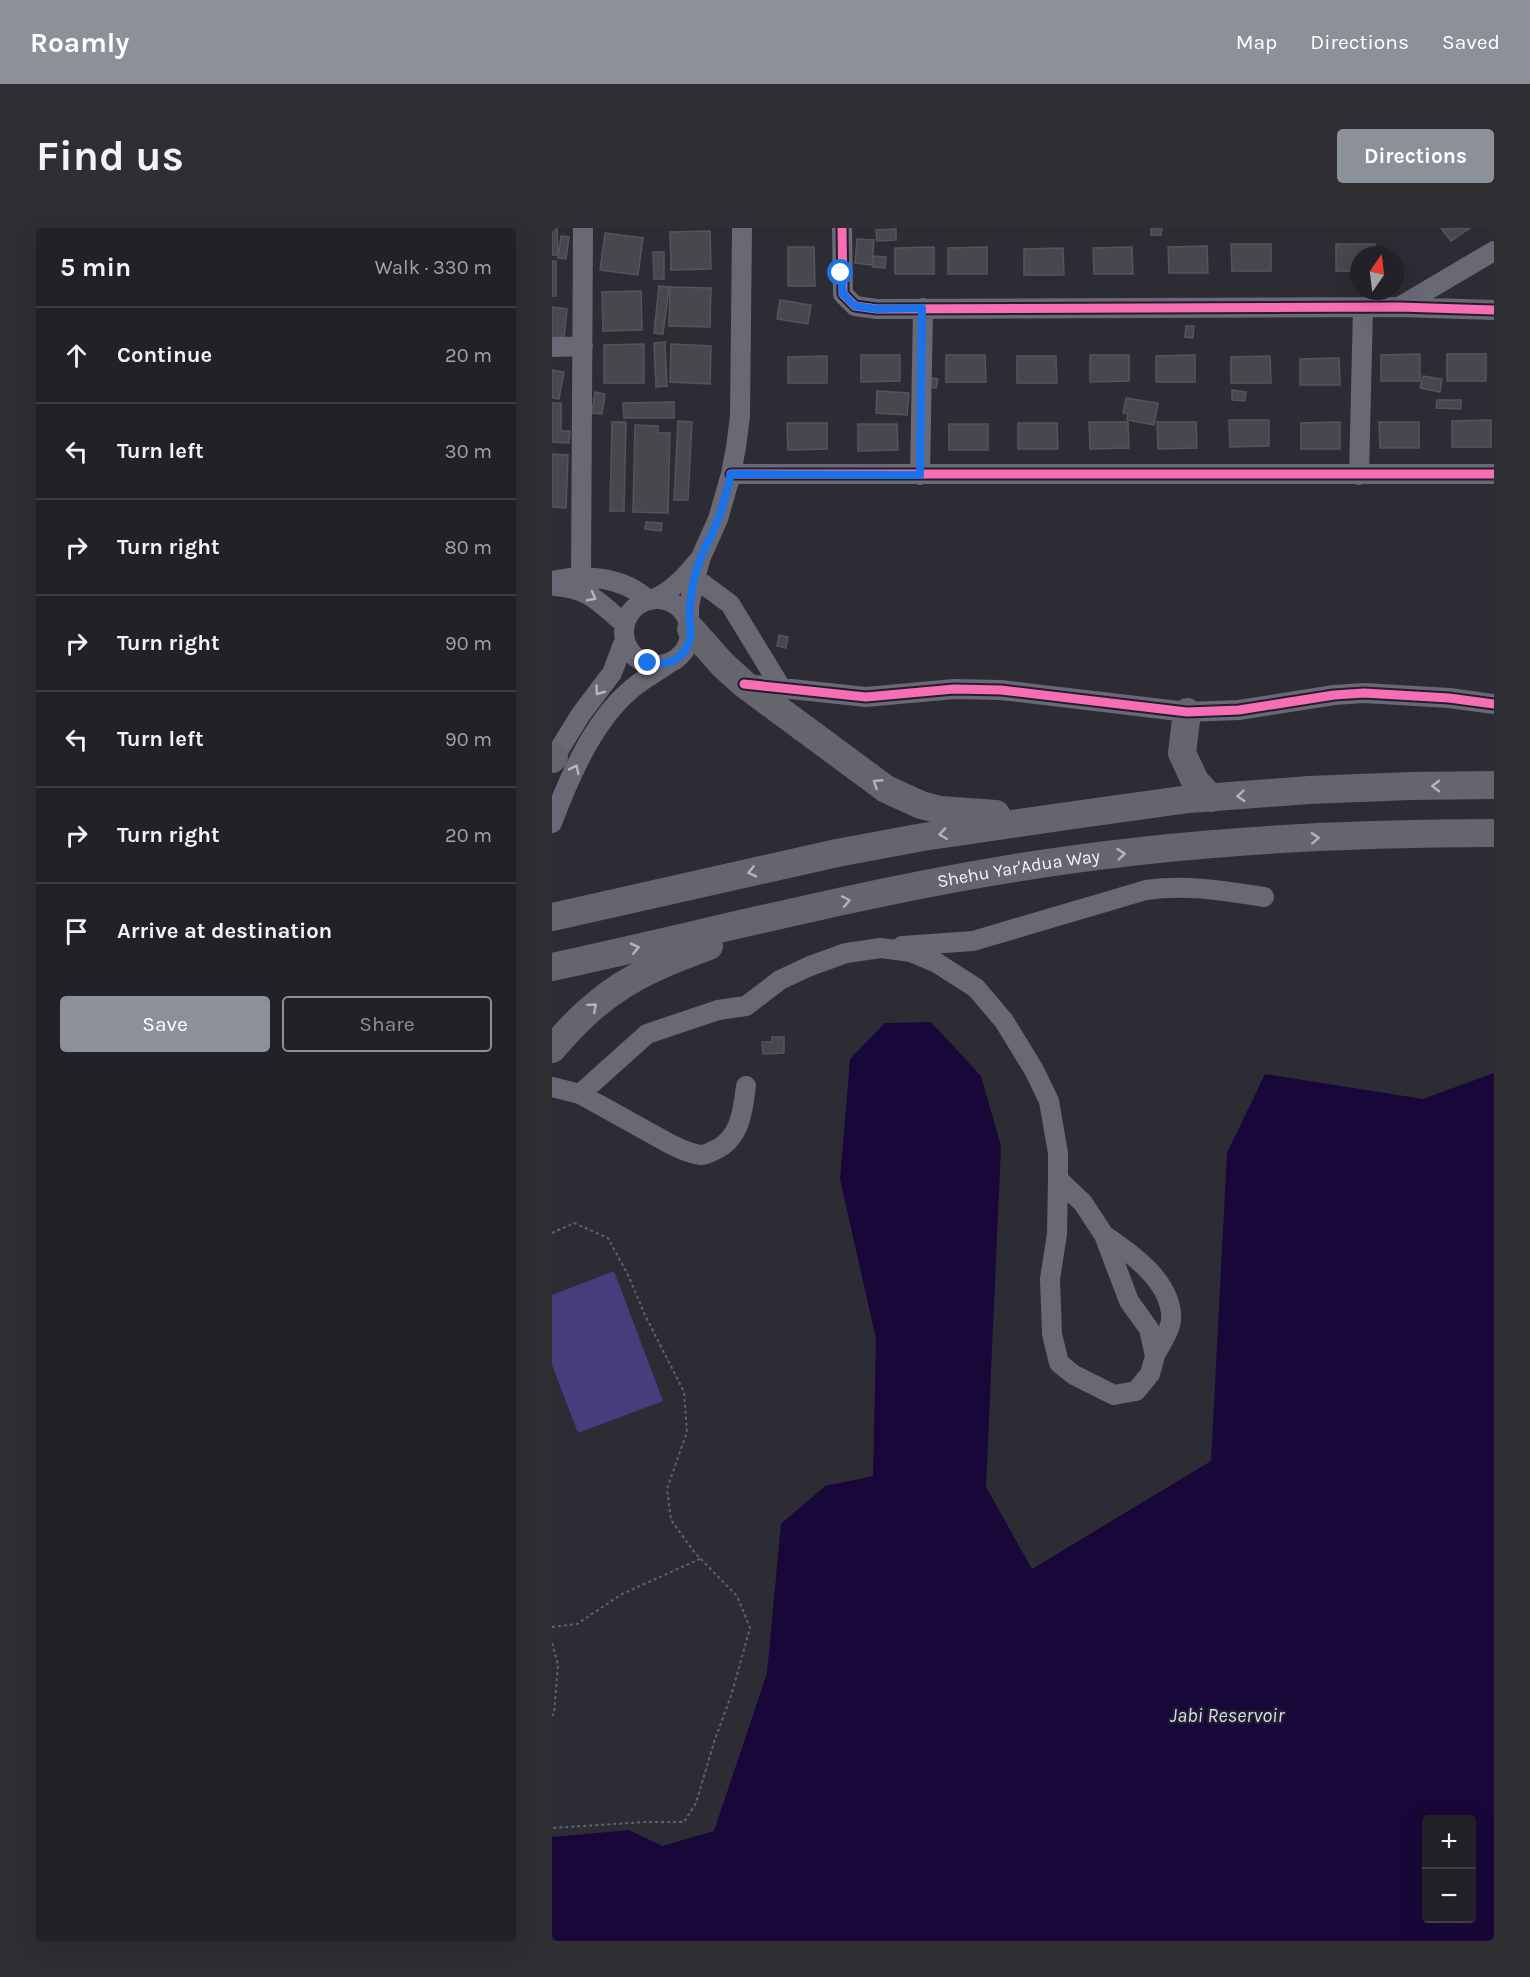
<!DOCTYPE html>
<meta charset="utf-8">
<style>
:root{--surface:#222127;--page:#2e2e33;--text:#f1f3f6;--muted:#a2a3a7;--line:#3f3e44;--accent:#8c9099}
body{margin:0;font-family:Karla,sans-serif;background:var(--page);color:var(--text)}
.controls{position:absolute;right:18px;bottom:18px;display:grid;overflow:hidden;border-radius:6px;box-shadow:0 6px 24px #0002}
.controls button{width:54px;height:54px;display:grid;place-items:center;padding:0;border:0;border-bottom:2px solid var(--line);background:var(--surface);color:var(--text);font:30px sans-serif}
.compass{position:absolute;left:798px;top:18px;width:54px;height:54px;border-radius:50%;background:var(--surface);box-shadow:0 6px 24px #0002;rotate:14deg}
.stop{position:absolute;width:18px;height:18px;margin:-14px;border:4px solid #1a73e8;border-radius:50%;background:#fff}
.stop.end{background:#1a73e8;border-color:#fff;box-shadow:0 2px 6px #0008}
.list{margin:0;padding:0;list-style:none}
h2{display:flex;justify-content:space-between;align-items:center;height:78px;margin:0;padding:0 24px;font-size:26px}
h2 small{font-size:20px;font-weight:400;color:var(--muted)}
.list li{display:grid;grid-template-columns:39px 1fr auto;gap:18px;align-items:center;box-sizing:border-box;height:96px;padding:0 24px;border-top:2px solid var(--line)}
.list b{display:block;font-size:22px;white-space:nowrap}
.list em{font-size:20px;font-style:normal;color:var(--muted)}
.actions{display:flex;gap:12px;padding:18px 24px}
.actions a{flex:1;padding:14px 0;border:2px solid var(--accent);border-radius:6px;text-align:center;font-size:21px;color:var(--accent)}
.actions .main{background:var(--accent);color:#fff}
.icon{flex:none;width:33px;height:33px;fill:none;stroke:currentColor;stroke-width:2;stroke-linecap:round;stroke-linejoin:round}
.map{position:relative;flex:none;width:942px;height:1713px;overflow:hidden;border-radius:6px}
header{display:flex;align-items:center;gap:36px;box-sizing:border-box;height:84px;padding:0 30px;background:var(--accent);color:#fff}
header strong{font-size:28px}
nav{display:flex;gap:33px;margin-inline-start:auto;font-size:21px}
.intro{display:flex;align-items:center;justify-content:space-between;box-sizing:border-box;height:144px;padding:0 36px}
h1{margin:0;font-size:42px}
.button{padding:15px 27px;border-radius:6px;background:var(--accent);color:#fff;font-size:21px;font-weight:700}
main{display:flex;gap:36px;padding:0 36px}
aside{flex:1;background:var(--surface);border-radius:6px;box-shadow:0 6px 24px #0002}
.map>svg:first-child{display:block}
.green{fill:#493c7d}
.water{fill:#180839;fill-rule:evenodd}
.building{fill:#48474e;stroke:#55545c;stroke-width:1.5}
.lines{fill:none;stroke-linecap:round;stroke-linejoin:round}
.path{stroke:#63626b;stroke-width:2;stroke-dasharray:3 3;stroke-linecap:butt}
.minor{stroke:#696875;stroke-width:20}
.highway{stroke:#65656e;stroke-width:28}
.cycleway-casing{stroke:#201f2e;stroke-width:13}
.cycleway{stroke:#f96db3;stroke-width:9}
.oneway{stroke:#b5b4c0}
.oneway2{stroke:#b3b3bd}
.route{stroke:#1a73e8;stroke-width:8}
.labels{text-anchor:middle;stroke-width:4.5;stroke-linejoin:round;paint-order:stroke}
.street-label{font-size:18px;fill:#f3f2fd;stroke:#201f2e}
.water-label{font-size:20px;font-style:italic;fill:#d9d8ed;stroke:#201f2e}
</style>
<header>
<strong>Roamly</strong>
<nav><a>Map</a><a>Directions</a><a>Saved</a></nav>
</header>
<div class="intro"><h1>Find us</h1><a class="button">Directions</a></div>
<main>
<aside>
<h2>5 min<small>Walk · 330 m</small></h2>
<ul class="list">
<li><svg class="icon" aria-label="ahead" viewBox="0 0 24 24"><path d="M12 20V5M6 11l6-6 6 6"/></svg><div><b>Continue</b></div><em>20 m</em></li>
<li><svg class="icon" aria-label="left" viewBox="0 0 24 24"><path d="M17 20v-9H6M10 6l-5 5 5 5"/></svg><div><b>Turn left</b></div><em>30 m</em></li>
<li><svg class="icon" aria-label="right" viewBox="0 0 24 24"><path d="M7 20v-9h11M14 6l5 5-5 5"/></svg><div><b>Turn right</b></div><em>80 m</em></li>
<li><svg class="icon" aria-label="right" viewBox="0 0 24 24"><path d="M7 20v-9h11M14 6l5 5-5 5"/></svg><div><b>Turn right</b></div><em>90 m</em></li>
<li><svg class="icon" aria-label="left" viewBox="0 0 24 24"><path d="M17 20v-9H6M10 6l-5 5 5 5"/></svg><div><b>Turn left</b></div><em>90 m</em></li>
<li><svg class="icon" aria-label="right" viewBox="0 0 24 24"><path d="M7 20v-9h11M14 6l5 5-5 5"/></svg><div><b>Turn right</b></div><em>20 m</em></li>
<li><svg class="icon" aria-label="arrive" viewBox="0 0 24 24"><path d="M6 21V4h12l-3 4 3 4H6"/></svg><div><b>Arrive at destination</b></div></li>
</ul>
<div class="actions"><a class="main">Save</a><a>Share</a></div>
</aside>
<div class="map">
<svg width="942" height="1713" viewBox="0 0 942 1713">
<rect width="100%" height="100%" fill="#2d2c34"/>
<path class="green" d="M62,1043L111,1173L26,1205L0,1137V1067Z"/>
<path class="water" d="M379,794L429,848L449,918L434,1259L480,1341L659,1233L675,925L713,846L871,871L942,845V1713H0V1609L77,1602L110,1618L162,1603L215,1445L229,1296L273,1258L321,1248L324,1111L288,951L298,831L333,795ZM874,1592H920V1690H874Z"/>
<path class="building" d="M0,0H5L6,27H0Z
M599,0H610L609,7H599Z
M889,0H918L899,13Z
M344,1V12L325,13L324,2Z
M158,3L159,41L119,42L118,4Z
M53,5L91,10L86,47L48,42Z
M9,8L17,9L14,31L6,30Z
M305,11L322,12L320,37L303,35Z
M679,16H719V43H680Z
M784,16H823V27H807V43H784Z
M655,18L656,45H617L616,19Z
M236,19H262L263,58H236Z
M382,19V46H343V20Z
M435,19V46H396V20Z
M580,19L581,46H542L541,20Z
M511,20L512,47H472V21Z
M101,24H112V51H102Z
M322,28L334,29L333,40L321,39Z
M0,33H4V68H0Z
M107,58L117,59L111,106L102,105Z
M118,59L159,60L158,99L117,98Z
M89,63L90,102L51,103L50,64Z
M228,72L259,77L256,96L225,91Z
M0,79L15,81L12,110L0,109Z
M634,98H642L641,110L633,109Z
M113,114L115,158L104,159L102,115Z
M92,116V155H52V117Z
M119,116L159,118L158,156L118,154Z
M868,126V153H829V127Z
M895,126H934V153H895Z
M309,127H348V153L309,154Z
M394,127H433L434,154H394Z
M538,127H577V153L538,154Z
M643,127V154H604V128Z
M275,128V155H236V129Z
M465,128H504L505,155H465Z
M718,128L719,155H679V129Z
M787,130L788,157H748V131Z
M0,142L12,144L7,171L0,170Z
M871,148L890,151L888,164L868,160Z
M375,149L386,151L384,160L374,158Z
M680,162L694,164L693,173L680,172Z
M325,163L357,165L355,187L324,185Z
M43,164L53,166L50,186L40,185Z
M574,170L606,175L602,197L575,192L576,186L571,185Z
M885,172H909V181L884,180Z
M122,174V190H72L71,175Z
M0,175H9V203H18L17,215L0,214Z
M677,192H717V218L678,219Z
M939,192V219H900V193Z
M126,193L140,194L136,272H122Z
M60,194H74L72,283H58Z
M537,194H576L577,220L538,221Z
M605,194H644L645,220L606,221Z
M788,194V221H749V195Z
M827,194H867V220H828Z
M235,195H275V221L236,222Z
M466,195H505L506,221H466Z
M306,196H345L346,222L306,223Z
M397,196H436V222H397Z
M83,197L106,198V205H118L116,285L81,284Z
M0,226L16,227L14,280L0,279Z
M94,294L110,295L109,303L93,301Z
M227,407L236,409L234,420L225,418Z
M220,809H232V825L211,826L210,814H220Z"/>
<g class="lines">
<path class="path" d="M0,1005L22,995L56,1010L76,1047L93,1087L132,1164L135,1204L115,1261L119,1292L143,1325L185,1368L198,1400L179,1468L163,1511L144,1575L132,1594H93L0,1600
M0,1399L25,1396L70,1366L148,1331
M0,1415L6,1437L2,1485L0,1488"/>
<path class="minor" d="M290,0L291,66L303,78L325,81L847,79L942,82
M847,79L942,23
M0,119L31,118
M179,246H942
M368,247L371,80
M807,247L811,80
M29,350L31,0
M143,350L178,376L228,458
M0,353C31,345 72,349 96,372
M3,358C39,361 47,375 73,396
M72 404a33 33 0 1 1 66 0a33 33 0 1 1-66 0Z
M99,372C119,364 132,350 146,333
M137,394V378L143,350L149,329L166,291L179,246L184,219L188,188L190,0
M192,456L314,469L402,461L449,462L635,484L687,482L782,467L812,465L897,470L942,476
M0,533L29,486L60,445L73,411
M0,595C17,550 40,496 76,464C88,452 104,445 117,435
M350,718L421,713L594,662C634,656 673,663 712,669
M0,859L28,866L118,916C128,921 139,926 149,927C153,927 159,924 163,922C188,911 191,883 194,858
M28,866L95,806L166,782L194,778L228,752L258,738L294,725L329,720L359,724L385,735L424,760L452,793L482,842L497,873L506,925V951L505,1006L498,1051L500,1106L507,1135L522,1147L562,1167L584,1163L598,1146L603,1128L597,1101L577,1073L552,1007L531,975L506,951
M552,1007C579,1025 622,1055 619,1093C617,1105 609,1116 603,1127"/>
<g class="highway">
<path d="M139,401L171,437L192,456L334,561L369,577L388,582L444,586"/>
<path d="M635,484L630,525L643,553L659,570"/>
<path d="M0,531L2,529"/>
<path d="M0,689L285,625L371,609L515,588L637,571L757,562L858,558L942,557"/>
<path id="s1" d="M0,739C148,707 296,668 445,643C607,615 778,605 942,605"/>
<path d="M0,821C14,805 29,788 46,775C78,748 118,732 157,718"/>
</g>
<g class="cycleway-casing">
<path id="cycleway" d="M290,0L291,66L303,78L325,81L847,79L942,82
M179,246H942
M192,456L314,469L402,461L449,462L635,484L687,482L782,467L812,465L897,470L942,476"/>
</g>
<use href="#cycleway" class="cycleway"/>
</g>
<defs><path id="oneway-chevron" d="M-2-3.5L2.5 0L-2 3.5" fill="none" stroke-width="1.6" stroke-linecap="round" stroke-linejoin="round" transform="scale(1.5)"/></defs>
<g class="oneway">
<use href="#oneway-chevron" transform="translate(40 369) rotate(28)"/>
<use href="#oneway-chevron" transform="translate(47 463) rotate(127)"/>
<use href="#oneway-chevron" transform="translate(23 541) rotate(-64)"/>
</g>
<g class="oneway2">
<use href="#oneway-chevron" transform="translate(325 555) rotate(-147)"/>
<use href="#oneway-chevron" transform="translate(884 558) rotate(180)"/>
<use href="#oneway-chevron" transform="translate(689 568) rotate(175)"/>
<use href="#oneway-chevron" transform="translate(391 606) rotate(172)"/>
<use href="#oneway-chevron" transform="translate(763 610) rotate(-3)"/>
<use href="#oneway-chevron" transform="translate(569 626) rotate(-6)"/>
<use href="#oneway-chevron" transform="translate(200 644) rotate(167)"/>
<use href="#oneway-chevron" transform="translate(294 673) rotate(-11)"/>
<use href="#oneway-chevron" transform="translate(83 720) rotate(-13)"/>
<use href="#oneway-chevron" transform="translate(41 779) rotate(-41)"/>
</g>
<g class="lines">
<path class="route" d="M96,435C111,438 127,434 135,419C142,406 136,391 138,378C139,362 143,344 149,329C154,316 162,304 166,291C172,277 175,261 179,246L368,247L370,80L325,81L303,78L291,66L289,45"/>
</g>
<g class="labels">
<g class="street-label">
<text dy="6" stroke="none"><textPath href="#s1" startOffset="477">Shehu Yar'Adua Way</textPath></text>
</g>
<g class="water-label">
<text x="675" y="1494">Jabi Reservoir</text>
</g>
</g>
</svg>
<div class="controls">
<button>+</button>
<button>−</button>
</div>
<svg class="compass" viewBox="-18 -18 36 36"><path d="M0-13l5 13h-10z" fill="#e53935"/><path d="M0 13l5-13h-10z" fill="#a2a3a7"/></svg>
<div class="stop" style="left:289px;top:45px"></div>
<div class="stop end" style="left:96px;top:435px"></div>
</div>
</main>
